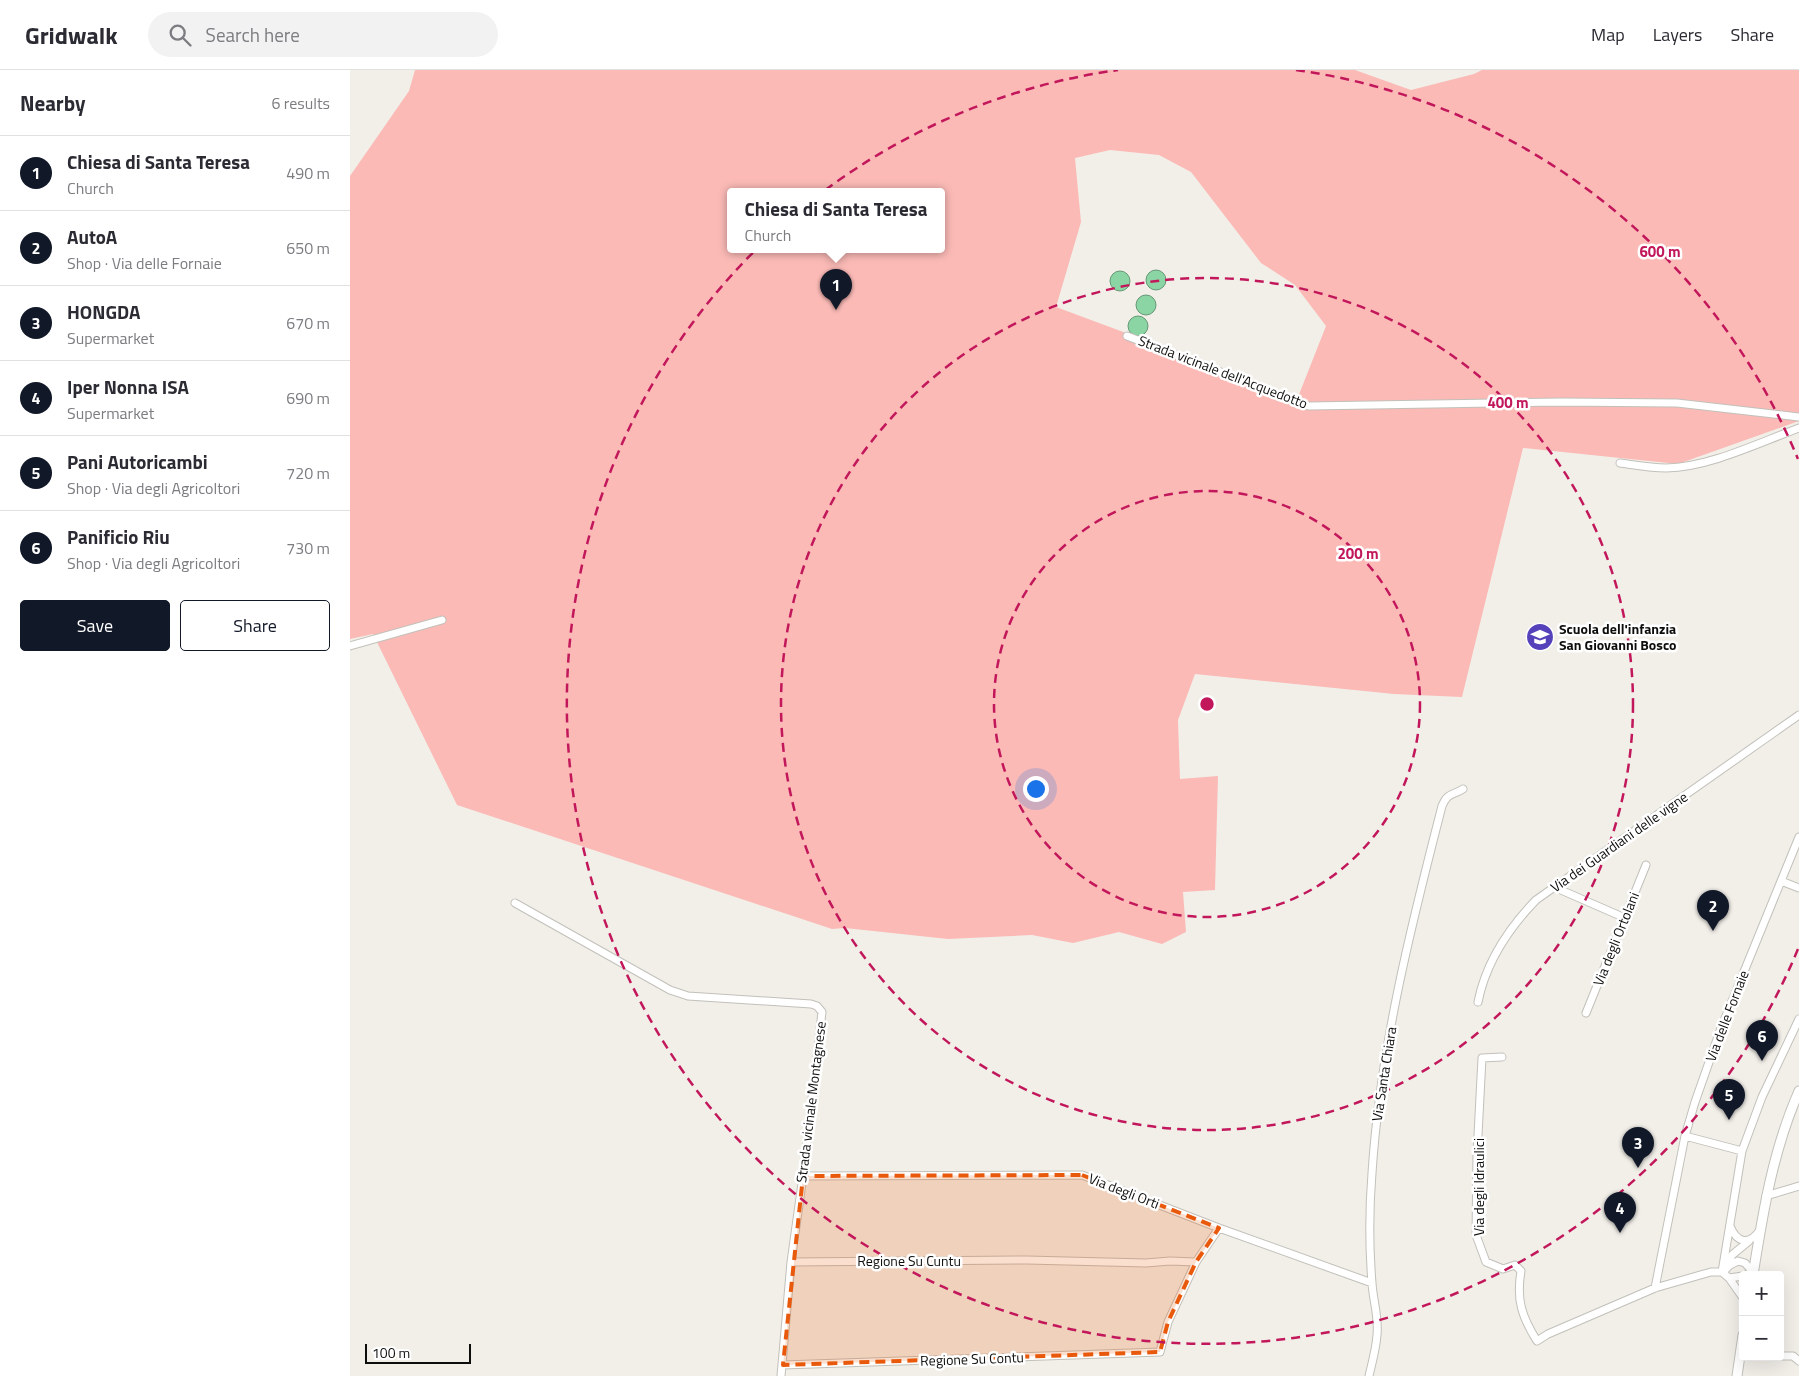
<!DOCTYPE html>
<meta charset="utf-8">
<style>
:root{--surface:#fff;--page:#f2f2f3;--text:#2b2b33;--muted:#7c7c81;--line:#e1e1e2;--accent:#111827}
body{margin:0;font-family:"Titillium Web",sans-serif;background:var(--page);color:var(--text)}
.controls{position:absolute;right:15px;bottom:15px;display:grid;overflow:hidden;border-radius:5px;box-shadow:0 5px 20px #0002}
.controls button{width:45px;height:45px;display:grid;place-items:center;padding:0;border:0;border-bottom:1px solid var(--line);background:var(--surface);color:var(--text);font:25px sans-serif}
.scale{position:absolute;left:15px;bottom:12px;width:106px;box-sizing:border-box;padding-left:5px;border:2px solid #0d0d0b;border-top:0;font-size:14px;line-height:18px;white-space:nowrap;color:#0d0d0b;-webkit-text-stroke:4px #fff;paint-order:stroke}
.you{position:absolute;left:685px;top:718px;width:18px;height:18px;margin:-12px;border:4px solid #fff;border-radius:50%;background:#1a73e8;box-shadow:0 0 0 8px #1a73e833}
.badge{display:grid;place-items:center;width:32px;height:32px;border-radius:50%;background:var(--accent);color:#fff;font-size:16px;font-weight:700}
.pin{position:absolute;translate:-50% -41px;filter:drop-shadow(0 1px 2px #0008)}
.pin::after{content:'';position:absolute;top:26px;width:18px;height:15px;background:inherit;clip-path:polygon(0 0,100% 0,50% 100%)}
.popup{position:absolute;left:377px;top:118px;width:218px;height:65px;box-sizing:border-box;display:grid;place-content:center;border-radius:5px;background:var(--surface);filter:drop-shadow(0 1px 4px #0005);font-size:16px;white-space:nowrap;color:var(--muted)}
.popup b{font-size:19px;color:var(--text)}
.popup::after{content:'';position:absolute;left:50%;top:100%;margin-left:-10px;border:10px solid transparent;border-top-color:var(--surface)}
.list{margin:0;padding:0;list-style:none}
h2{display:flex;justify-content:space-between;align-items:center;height:65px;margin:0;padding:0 20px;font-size:21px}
h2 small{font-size:16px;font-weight:400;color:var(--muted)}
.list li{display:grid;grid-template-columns:32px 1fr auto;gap:15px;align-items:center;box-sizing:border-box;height:75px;padding:0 20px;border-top:1px solid var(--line)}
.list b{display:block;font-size:19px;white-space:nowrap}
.list p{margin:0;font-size:16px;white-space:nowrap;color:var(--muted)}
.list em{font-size:16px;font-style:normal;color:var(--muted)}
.actions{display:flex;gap:10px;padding:15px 20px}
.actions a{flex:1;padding:11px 0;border:1px solid var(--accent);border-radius:5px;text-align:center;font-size:18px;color:var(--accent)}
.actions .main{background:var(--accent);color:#fff}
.icon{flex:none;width:28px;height:28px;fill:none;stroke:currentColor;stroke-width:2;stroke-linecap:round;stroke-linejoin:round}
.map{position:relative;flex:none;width:1449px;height:1306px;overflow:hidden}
header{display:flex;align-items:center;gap:30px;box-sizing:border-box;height:70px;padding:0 25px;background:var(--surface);border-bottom:1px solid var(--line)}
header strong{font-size:24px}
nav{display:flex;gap:28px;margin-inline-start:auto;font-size:18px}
.search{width:350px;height:45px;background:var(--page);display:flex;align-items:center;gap:12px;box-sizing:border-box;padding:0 18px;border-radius:28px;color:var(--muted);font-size:19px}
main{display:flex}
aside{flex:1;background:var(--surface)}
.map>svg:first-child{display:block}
.green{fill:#fbbab6;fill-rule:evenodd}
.water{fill:#8bd4a3;stroke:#659875}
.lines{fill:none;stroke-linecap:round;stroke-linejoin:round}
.minor-casing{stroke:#c2c0ba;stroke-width:9}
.major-casing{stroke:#c2c0ba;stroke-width:11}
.minor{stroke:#fff;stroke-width:7}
.major{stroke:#fff;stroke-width:9}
.marked{fill:#e8590c;fill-opacity:0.2;stroke:#e8590c;stroke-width:4;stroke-dasharray:10 6;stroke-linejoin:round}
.ring{fill:none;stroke:#c2185b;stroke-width:2.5;stroke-dasharray:9 6}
.labels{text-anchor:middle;stroke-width:5;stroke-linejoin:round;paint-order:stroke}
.street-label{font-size:14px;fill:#0d0d0b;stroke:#fff}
.poi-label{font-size:14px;font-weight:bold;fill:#0d0d0b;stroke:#fff;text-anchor:start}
.centre{fill:#c2185b;stroke:#fff;stroke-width:2.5}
.ring-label{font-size:15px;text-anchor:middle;font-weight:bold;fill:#c2185b;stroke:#fff;stroke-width:5;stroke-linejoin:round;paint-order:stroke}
</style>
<header>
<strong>Gridwalk</strong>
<div class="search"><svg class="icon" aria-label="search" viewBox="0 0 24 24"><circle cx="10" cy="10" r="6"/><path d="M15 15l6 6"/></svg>Search here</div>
<nav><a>Map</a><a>Layers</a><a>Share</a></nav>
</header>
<main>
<aside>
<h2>Nearby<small>6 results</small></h2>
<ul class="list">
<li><span class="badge">1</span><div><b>Chiesa di Santa Teresa</b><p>Church</p></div><em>490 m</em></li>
<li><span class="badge">2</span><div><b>AutoA</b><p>Shop · Via delle Fornaie</p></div><em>650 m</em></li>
<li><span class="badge">3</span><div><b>HONGDA</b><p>Supermarket</p></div><em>670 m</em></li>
<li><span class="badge">4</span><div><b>Iper Nonna ISA</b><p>Supermarket</p></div><em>690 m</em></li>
<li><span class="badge">5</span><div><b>Pani Autoricambi</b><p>Shop · Via degli Agricoltori</p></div><em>720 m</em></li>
<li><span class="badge">6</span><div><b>Panificio Riu</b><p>Shop · Via degli Agricoltori</p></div><em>730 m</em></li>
</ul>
<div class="actions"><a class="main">Save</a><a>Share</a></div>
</aside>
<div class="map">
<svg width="1449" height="1306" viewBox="0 0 1449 1306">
<rect width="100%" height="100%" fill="#f2efe9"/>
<path class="green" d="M65,0H1005L1061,20L1124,4L1132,0H1449V351L1328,394L1173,378L1112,627L1044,624L845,604L828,650L830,709L868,706L865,820L833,822L836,862L812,874L769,862L723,873L682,865L598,869L495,858L482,859L107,735L23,564L0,569V106L59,21ZM760,80L809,85L841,102L911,193L945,215L976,256L948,327L706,237L731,152L725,88ZM381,121H591V179H381Z"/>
<path class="water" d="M796 210a10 10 0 1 1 20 0a10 10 0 1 1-20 0Z
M760 211a10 10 0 1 1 20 0a10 10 0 1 1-20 0Z
M786 235a10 10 0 1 1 20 0a10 10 0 1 1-20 0Z
M778 256a10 10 0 1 1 20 0a10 10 0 1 1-20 0Z"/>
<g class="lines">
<g class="minor-casing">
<path id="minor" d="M777,266L959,336L1211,332L1327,333L1449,347
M1270,393C1285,395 1301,398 1316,398C1360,397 1408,373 1449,358
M0,576L92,550
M1431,811L1449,818
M1204,817L1275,848
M165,833L320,920L338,926L461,934L467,936L472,942L453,1106L441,1192L431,1306
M1128,932C1136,892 1158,859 1186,830L1449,645
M1236,943L1296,795
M1152,987L1132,988L1127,1084L1126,1165L1136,1192L1153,1199L1165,1195L1171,1201C1166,1230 1172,1247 1187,1271L1198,1264L1305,1218L1361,1202H1372L1379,1208L1393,1228
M1335,1066L1392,1081
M453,1106L732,1105L869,1158L1022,1213
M1416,1126L1449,1116
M1380,1156C1387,1173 1399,1176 1410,1160
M441,1192L677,1190L796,1193L820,1191L846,1192
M1375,1198L1382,1185L1399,1171
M1372,1202L1392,1081L1412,1027L1449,949
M1373,1202L1380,1195L1388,1191L1395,1193L1403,1202L1396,1205
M1379,1208L1393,1206
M1305,1218L1335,1066L1345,1032L1371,958L1449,767
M1430,1286H1443L1449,1291
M433,1295L810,1282L818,1252L846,1192L869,1158
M1019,1306C1022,1293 1026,1279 1027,1265C1029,1248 1023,1230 1022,1213C1019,1176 1019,1140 1022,1103C1030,979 1061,856 1092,736C1098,722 1102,726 1113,719"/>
</g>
<g class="major-casing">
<path id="major" d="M1403,1205C1413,1142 1423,1080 1449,1021
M1387,1306L1393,1265"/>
</g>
<use href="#minor" class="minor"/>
<use href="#major" class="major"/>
</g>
<path class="marked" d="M732,1105L869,1158L846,1192L818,1252L810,1282L433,1295L453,1106Z"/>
<g class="ring">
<circle cx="857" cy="634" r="213"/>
<circle cx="857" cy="634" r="426"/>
<path d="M1448 879A640 640 0 1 1 768 0M946 0A640 640 0 0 1 1448 389"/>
</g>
<defs>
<g id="school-disc" transform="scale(1.4375)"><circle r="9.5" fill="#5542ba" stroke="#fff"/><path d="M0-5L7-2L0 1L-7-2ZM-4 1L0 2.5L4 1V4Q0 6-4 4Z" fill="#fff"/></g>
</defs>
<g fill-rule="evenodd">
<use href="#school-disc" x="1190" y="567"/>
</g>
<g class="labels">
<g class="street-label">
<text transform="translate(873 302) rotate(21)" y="5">Strada vicinale dell'Acquedotto</text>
<text transform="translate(1269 772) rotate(-35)" y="5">Via dei Guardiani delle vigne</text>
<text transform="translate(1266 869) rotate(-68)" y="5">Via degli Ortolani</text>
<text transform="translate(1377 946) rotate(-69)" y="5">Via delle Fornaie</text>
<text transform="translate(1034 1004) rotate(-81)" y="5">Via Santa Chiara</text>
<text transform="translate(461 1032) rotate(-83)" y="5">Strada vicinale Montagnese</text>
<text transform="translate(1129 1117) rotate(-90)" y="5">Via degli Idraulici</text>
<text transform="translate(774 1121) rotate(21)" y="5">Via degli Orti</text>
<text x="559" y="1196">Regione Su Cuntu</text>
<text transform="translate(622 1289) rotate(-2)" y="5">Regione Su Contu</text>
</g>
<g class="poi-label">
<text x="1209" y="564">Scuola dell'infanzia<tspan x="1209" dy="16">San Giovanni Bosco</tspan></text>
</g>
</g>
<circle cx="857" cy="634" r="8" class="centre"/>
<g class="ring-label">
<text x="1310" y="187">600 m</text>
<text x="1158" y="338">400 m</text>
<text x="1008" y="489">200 m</text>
</g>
</svg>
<div class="controls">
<button>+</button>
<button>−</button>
</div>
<div class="scale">100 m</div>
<div class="you"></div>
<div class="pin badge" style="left:486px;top:240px">1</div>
<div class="popup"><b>Chiesa di Santa Teresa</b>Church</div>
<div class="pin badge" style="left:1363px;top:861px">2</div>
<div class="pin badge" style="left:1288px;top:1098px">3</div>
<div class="pin badge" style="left:1270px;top:1163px">4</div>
<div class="pin badge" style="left:1379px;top:1050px">5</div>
<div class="pin badge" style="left:1412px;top:991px">6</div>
</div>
</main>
